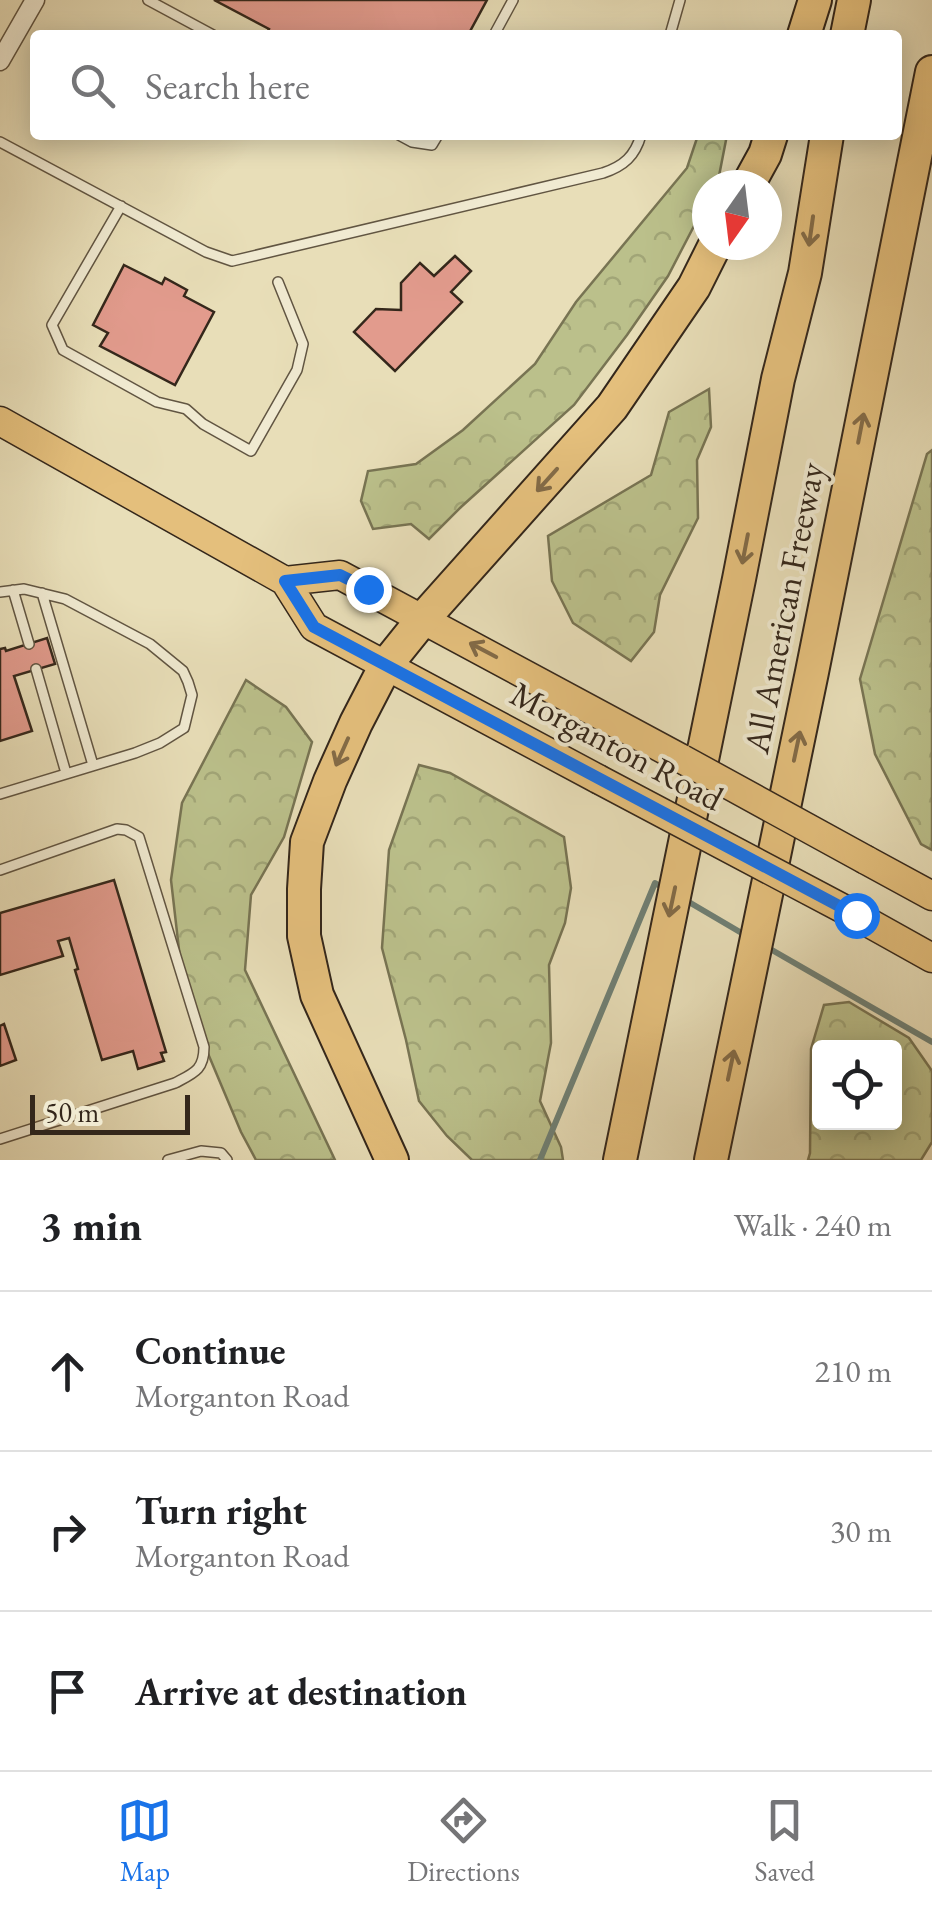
<!DOCTYPE html>
<meta charset="utf-8">
<style>
:root{--surface:#fff;--page:#f2f2f2;--text:#202124;--muted:#757577;--line:#e0e0e0;--accent:#1a73e8}
body{margin:0;font-family:"EB Garamond",serif;background:var(--page);color:var(--text)}
.controls{position:absolute;right:30px;bottom:30px;display:grid;overflow:hidden;border-radius:10px;box-shadow:0 5px 25px #0003}
.controls button{width:90px;height:90px;display:grid;place-items:center;padding:0;border:0;border-bottom:2px solid var(--line);background:var(--surface);color:var(--text);font:50px sans-serif}
.compass{position:absolute;left:692px;top:170px;width:90px;height:90px;border-radius:50%;background:var(--surface);box-shadow:0 5px 25px #0003;rotate:194deg}
.scale{position:absolute;left:30px;bottom:25px;width:160px;box-sizing:border-box;padding-left:10px;border:5px solid #34271b;border-top:0;font-size:28px;line-height:35px;white-space:nowrap;color:#34271b;-webkit-text-stroke:8px #f0ead1;paint-order:stroke}
.stop{position:absolute;width:30px;height:30px;margin:-22px;border:8px solid #1a73e8;border-radius:50%;background:#fff}
.stop.end{background:#1a73e8;border-color:#fff;box-shadow:0 2px 10px #0008}
.list{margin:0;padding:0;list-style:none}
h2{display:flex;justify-content:space-between;align-items:center;height:130px;margin:0;padding:0 40px;font-size:42px}
h2 small{font-size:32px;font-weight:400;color:var(--muted)}
.list li{display:grid;grid-template-columns:65px 1fr auto;gap:30px;align-items:center;box-sizing:border-box;height:160px;padding:0 40px;border-top:2px solid var(--line)}
.list b{display:block;font-size:38px;white-space:nowrap}
.list p{margin:0;font-size:32px;white-space:nowrap;color:var(--muted)}
.list em{font-size:32px;font-style:normal;color:var(--muted)}
.icon{flex:none;width:55px;height:55px;fill:none;stroke:currentColor;stroke-width:2;stroke-linecap:round;stroke-linejoin:round}
.map{position:relative;flex:none;width:932px;height:1160px;overflow:hidden}
.search{position:absolute;background:var(--surface);box-shadow:0 5px 25px #0003;left:30px;right:30px;top:30px;height:110px;display:flex;align-items:center;gap:25px;box-sizing:border-box;padding:0 35px;border-radius:10px;color:var(--muted);font-size:38px}
.sheet{height:610px;background:var(--surface)}
nav{display:flex;justify-content:space-around;align-items:center;box-sizing:border-box;height:140px;border-top:2px solid var(--line);background:var(--surface);font-size:28px;color:var(--muted)}
nav a{display:grid;justify-items:center;gap:5px}
nav .on{color:var(--accent)}
.map>svg:first-child{display:block}
.forest{fill:url(#forest-crowns);stroke:#787453;stroke-width:2.5;fill-rule:evenodd}
.lines{fill:none;stroke-linecap:round;stroke-linejoin:round}
.stream{stroke:#6f8075;stroke-width:6}
.building{fill:#e29b8d;stroke:#34271b;stroke-width:2.5}
.service-casing{stroke:#615542;stroke-width:12}
.minor-casing{stroke:#615542;stroke-width:21}
.primary-casing{stroke:#34271b;stroke-width:31}
.motorway-casing{stroke:#34271b;stroke-width:36}
.service{stroke:#f0ead1;stroke-width:9}
.minor{stroke:#f0ead1;stroke-width:18}
.primary{stroke:#e4bf7c;stroke-width:28}
.motorway{stroke:#e4bf7c;stroke-width:32}
.primary-bridge-casing{stroke:#34271b;stroke-width:31;stroke-linecap:butt}
.primary-bridge{stroke:#e4bf7c;stroke-width:28}
.oneway{stroke:#836b47}
.route{stroke:#1a73e8;stroke-width:12}
.labels{text-anchor:middle;stroke-width:8;stroke-linejoin:round;paint-order:stroke}
.street-label{font-size:35px;fill:#34271b;stroke:#f0ead1}
</style>
<div class="map">
<svg width="932" height="1160" viewBox="0 0 932 1160">
<defs>
<pattern id="forest-crowns" width="20" height="18" patternUnits="userSpaceOnUse" patternTransform="scale(2.5)"><rect width="20" height="18" fill="#bbc08b"/><path d="M2 6a3 3 0 1 1 6 0M12 15a3 3 0 1 1 6 0" fill="none" stroke="#a1a577"/></pattern>
</defs>
<rect width="100%" height="100%" fill="#e8deb8"/>
<filter id="stains"><feTurbulence type="fractalNoise" baseFrequency=".002" numOctaves="4"/><feColorMatrix values="0 0 0 0 .2 0 0 0 0 .09 0 0 0 0 .02 0 0 0 .5 -.17"/></filter>
<radialGradient id="worn" r=".72"><stop offset=".6" stop-color="#630" stop-opacity="0"/><stop offset="1" stop-color="#630" stop-opacity=".3"/></radialGradient>
<path class="forest" d="M698,135H727L718,181L716,185H707V201L668,276L627,335L574,405L461,507L429,539L411,524L373,529L361,501L368,471L416,464L463,430L535,364L576,302L687,168Z
M709,389L711,427L697,460L698,518L660,595L654,632L631,661L573,623L552,581L548,536L651,475L669,412Z
M932,450V850L921,844L875,754L860,679L927,454Z
M246,680L286,707L312,742L284,837L251,895L245,970L335,1160H256L241,1132L196,1025L181,967L171,880L182,803Z
M419,765L450,773L564,837L571,888L565,923L549,965L551,1043L540,1101L561,1147L563,1160H472L447,1136L419,1101L406,1040L382,948L389,850Z
M849,1002L909,1038L932,1071V1142L921,1160H808L810,1153L811,1049L824,1005ZM820,1048H894V1122H820Z"/>
<g class="lines">
<path class="stream" d="M682,898L745,935
M765,946L932,1042
M540,1160L655,883L667,890"/>
</g>
<path class="building" d="M214,0H487L468,35H266L269,29Z
M455,256L471,271L451,292L462,302L395,371L354,332L376,309L401,310V283L420,263L434,276Z
M124,265L162,284L165,278L187,290L184,296L214,312L175,385L100,346L108,333L93,325Z
M47,638L55,664L14,676L32,731L0,741V649L5,648L6,651Z
M114,880L166,1052L161,1053L164,1061L138,1069L133,1051L102,1060L75,970L78,969L69,938L58,941L63,956L0,975V913Z
M4,1024L16,1060L0,1066V1026Z"/>
<g class="lines">
<g class="service-casing">
<path id="service" d="M148,0L213,35
M494,35L513,0
M670,35L680,0
M399,135L412,142L432,145L438,135
M0,142L206,252L232,261L603,173C624,166 635,156 641,135
M121,206L52,325L63,350L157,402L186,409L203,424L251,451L297,370L303,344L278,282
M13,590L29,644
M0,592L24,589L65,599L150,644L183,671L188,682L192,695L184,728L160,743L135,753L0,794
M42,593L93,765
M36,669L66,773
M0,870L117,829L126,830L139,837L204,1047C204,1070 194,1073 175,1083L0,1139
M168,1160L201,1151L221,1153L227,1160"/>
</g>
<g class="minor-casing">
<path id="minor" d="M0,61L35,0"/>
</g>
<g class="primary-casing">
<path id="primary" d="M0,421L285,581L314,627L598,779
M285,581L340,575L682,759
M866,860L932,896
M855,915L932,958"/>
</g>
<g class="motorway-casing">
<path id="motorway" d="M804,35L815,0
M847,35L854,0
M748,185L765,154L771,135
M392,1160L317,995L304,936V889L307,842L330,781L356,723L386,665L423,619L612,407L694,287L715,245
M620,1160L739,579L778,379L805,273L827,135
M711,1160L812,672L932,72"/>
</g>
<use href="#service" class="service"/>
<use href="#minor" class="minor"/>
<use href="#primary" class="primary"/>
<use href="#motorway" class="motorway"/>
<g class="primary-bridge-casing">
<path id="primary-bridge" d="M682,759L866,860
M598,779L855,915"/>
</g>
<use href="#primary-bridge" class="primary-bridge"/>
</g>
<defs><path id="oneway-shaft" d="M-6 0H5M1.5-3L5.5 0L1.5 3" fill="none" stroke-width="1.6" stroke-linecap="round" stroke-linejoin="round" transform="scale(2.5)"/></defs>
<g class="oneway">
<use href="#oneway-shaft" transform="translate(811 231) rotate(98)"/>
<use href="#oneway-shaft" transform="translate(861 428) rotate(-79)"/>
<use href="#oneway-shaft" transform="translate(547 480) rotate(132)"/>
<use href="#oneway-shaft" transform="translate(745 549) rotate(101)"/>
<use href="#oneway-shaft" transform="translate(483 650) rotate(-152)"/>
<use href="#oneway-shaft" transform="translate(797 746) rotate(-78)"/>
<use href="#oneway-shaft" transform="translate(342 752) rotate(114)"/>
<use href="#oneway-shaft" transform="translate(672 902) rotate(102)"/>
<use href="#oneway-shaft" transform="translate(731 1065) rotate(-78)"/>
</g>
<g class="lines">
<path class="route" d="M368,589L340,575L285,581L314,627L856,915"/>
</g>
<g class="labels">
<g class="street-label">
<text transform="translate(784 608) rotate(-79)" y="12">All American Freeway</text>
<text transform="translate(617 746) rotate(28)" y="12">Morganton Road</text>
</g>
</g>
<rect width="100%" height="100%" filter="url(#stains)"/>
<rect width="100%" height="100%" fill="url(#worn)"/>
</svg>
<div class="controls">
<button><svg class="icon" aria-label="locate" viewBox="0 0 24 24"><circle cx="12" cy="12" r="6"/><path d="M12 2v4M12 18v4M2 12h4M18 12h4"/></svg></button>
</div>
<svg class="compass" viewBox="-18 -18 36 36"><path d="M0-13l5 13h-10z" fill="#e53935"/><path d="M0 13l5-13h-10z" fill="#757577"/></svg>
<div class="scale">50 m</div>
<div class="stop" style="left:856px;top:915px"></div>
<div class="stop end" style="left:368px;top:589px"></div>
<div class="search"><svg class="icon" aria-label="search" viewBox="0 0 24 24"><circle cx="10" cy="10" r="6"/><path d="M15 15l6 6"/></svg>Search here</div>
</div>
<section class="sheet">
<h2>3 min<small>Walk · 240 m</small></h2>
<ul class="list">
<li><svg class="icon" aria-label="ahead" viewBox="0 0 24 24"><path d="M12 20V5M6 11l6-6 6 6"/></svg><div><b>Continue</b><p>Morganton Road</p></div><em>210 m</em></li>
<li><svg class="icon" aria-label="right" viewBox="0 0 24 24"><path d="M7 20v-9h11M14 6l5 5-5 5"/></svg><div><b>Turn right</b><p>Morganton Road</p></div><em>30 m</em></li>
<li><svg class="icon" aria-label="arrive" viewBox="0 0 24 24"><path d="M6 21V4h12l-3 4 3 4H6"/></svg><div><b>Arrive at destination</b></div></li>
</ul>
</section>
<nav>
<a class="on"><svg class="icon" aria-label="map" viewBox="0 0 24 24"><path d="M3 6l6-2 6 2 6-2v14l-6 2-6-2-6 2zM9 4v14M15 6v14"/></svg>Map</a>
<a><svg class="icon" aria-label="directions" viewBox="0 0 24 24"><path d="M12 3l9 9-9 9-9-9zM9 14v-3h6M13 9l2 2-2 2"/></svg>Directions</a>
<a><svg class="icon" aria-label="saved" viewBox="0 0 24 24"><path d="M7 4h10v16l-5-4-5 4z"/></svg>Saved</a>
</nav>
